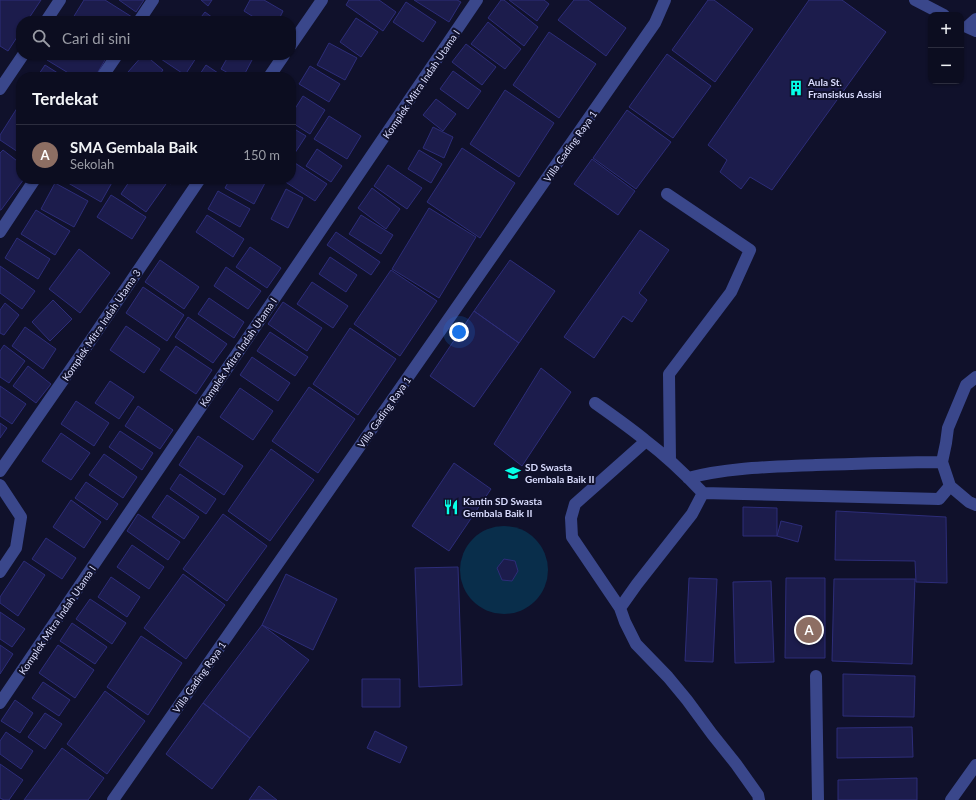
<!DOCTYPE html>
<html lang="id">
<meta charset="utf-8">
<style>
:root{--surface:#0c0d20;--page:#151629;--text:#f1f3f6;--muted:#9a9ca5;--line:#2c2d3e;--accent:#06ffe7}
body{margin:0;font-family:Lato,sans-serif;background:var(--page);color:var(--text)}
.controls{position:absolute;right:12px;top:12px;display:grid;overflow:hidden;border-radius:8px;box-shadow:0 1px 3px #0004}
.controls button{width:36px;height:36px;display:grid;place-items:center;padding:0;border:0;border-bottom:1px solid var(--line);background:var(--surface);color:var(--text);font:20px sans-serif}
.you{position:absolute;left:459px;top:332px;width:14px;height:14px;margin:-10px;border:3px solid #fff;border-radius:50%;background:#1a73e8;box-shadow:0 0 0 6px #1a73e833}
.badge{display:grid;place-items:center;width:26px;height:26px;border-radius:50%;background:var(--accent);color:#fff;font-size:13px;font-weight:700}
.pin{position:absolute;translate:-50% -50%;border:2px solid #fff;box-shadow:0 1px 4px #0006}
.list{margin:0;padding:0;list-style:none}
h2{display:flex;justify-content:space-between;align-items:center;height:52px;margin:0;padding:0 16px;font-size:17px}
h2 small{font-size:13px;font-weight:400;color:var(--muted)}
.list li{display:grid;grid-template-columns:26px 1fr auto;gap:12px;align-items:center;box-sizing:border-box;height:60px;padding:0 16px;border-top:1px solid var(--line)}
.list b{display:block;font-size:15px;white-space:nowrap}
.list p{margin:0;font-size:13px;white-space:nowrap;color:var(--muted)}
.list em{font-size:13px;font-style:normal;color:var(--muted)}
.icon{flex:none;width:22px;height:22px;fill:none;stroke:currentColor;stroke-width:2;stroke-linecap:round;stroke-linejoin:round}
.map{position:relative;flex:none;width:976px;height:800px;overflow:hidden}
.search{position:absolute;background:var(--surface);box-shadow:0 1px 3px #0004;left:16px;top:16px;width:280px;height:44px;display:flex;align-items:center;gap:10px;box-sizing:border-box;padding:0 14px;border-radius:16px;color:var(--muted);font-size:15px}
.panel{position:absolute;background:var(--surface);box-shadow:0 1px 3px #0004;left:16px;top:72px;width:280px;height:112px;border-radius:16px}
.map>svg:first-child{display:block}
.water{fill:#092e4b}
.building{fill:#1c1c4c;stroke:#2d2d79}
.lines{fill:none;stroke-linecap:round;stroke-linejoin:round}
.minor{stroke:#3a478b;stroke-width:12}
.labels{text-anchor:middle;stroke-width:4;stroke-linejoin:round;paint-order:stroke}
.poi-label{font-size:10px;font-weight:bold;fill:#daddff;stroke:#10112b;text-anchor:start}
.street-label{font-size:10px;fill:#daddff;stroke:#10112b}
</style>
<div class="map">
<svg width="976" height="800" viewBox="0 0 976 800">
<rect width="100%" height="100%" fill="#10112b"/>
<path class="water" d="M460 570a44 44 0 1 1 88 0a44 44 0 1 1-88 0Z"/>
<path class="building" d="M0,0H41L27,21H21V31L8,51L0,46Z
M84,0H105L132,17L129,21H71Z
M119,0H144L136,12Z
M201,0H212L208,6Z
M250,0H264L283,11L278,21H260L244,11Z
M349,0H379L396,12L383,31L346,5Z
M414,0H457L461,2L449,22Z
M501,0H504L538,27L524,46L488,18Z
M509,0H544L549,4L537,21Z
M574,0H588L626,28L606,56L558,20Z
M708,0H714L753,29L715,82L672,50Z
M809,0H842L886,32L772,190L750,177L741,189L720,172L727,160L708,145Z
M406,2L436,22L423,42L393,22Z
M205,12L217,21H198Z
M356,18L378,32L361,57L340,42Z
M488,22L521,49L505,69L471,44Z
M549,32L596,64L559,118L513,85Z
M329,43L357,58L345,80L317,65Z
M466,44L496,67L482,85L452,62Z
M667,54L711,86L673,138L629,107Z
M50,55H108L95,77H75L47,60Z
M143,55H145L163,70L158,77H135L128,72Z
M155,55H198L185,75Z
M229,55H243L252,60L243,77H235L221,69Z
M45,65L64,77H37Z
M206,65L224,77H198Z
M310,66L340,84L329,102L299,84Z
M453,71L481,91L468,109L440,89Z
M505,90L554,123L519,177L470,144Z
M303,96L325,110L310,134L291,122V115Z
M436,99L456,114L443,131L423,115Z
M21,102V154L0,140V135Z
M627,110L671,142L636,189L593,158Z
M329,116L361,136L347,159L314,139Z
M291,127L306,136L291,159Z
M433,127L453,137L444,158L423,148Z
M462,148L515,183L480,238L427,202Z
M317,149L342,166L331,182L306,166Z
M3,150L21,164V179H24L1,210H0V153Z
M419,150L442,164L431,183L408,169Z
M592,159L635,191L618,215L574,184Z
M295,163L327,184L315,201L284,181L286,179H291V170Z
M388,165L422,188L407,209L374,186Z
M63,179H114L101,202L63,180Z
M131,179H159L166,184L146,212L121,194Z
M164,179H175L171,184Z
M230,179H259L265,183L254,204L225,188Z
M55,183L88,201L74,227L41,209Z
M372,188L400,209L386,229L358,208Z
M286,189L303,198L288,228L271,219Z
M218,191L250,209L240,227L208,209Z
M111,195L146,217L132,239L97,217Z
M429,208L476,237L439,298L392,269Z
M36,210L70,231L55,255L21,234Z
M207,215L244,239L233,257L196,232Z
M361,215L393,235L381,254L349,234Z
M640,230L669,250L639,293L647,300L632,322L623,316L594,358L564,337Z
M336,232L380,262L371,275L327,245Z
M17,238L50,259L38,279L5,258Z
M250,247L281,268L267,288L236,267Z
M79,249L110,273L80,313L49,289Z
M330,257L357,275L346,292L319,274Z
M160,260L199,287L184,309L145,282Z
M510,260L555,291L519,343L474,311Z
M0,266L35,291L22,309L0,293Z
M226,267L261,291L248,309L214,286Z
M391,270L437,301L400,356L354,324Z
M312,282L348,306L333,328L297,304Z
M143,287L184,315L167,341L126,313Z
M209,298L244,322L234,338L198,314Z
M53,300L72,319L50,341L32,322Z
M283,302L322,328L307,351L268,324Z
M5,303L19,315L4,335L0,333V310Z
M474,311L519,343L474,407L430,376Z
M188,317L227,344L213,363L175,337Z
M126,326L160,349L144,373L110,350Z
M25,327L56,349L43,369L12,346Z
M350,328L396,359L358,415L313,384Z
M270,332L308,357L295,376L257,351Z
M4,345L25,361L9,383L0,377V351Z
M176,346L212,370L196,394L160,370Z
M252,357L290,383L278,401L240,375Z
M28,366L51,384L36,403L13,386Z
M541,368L571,392L522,466L494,444Z
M110,381L134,397L119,419L95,403Z
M0,386L26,404L12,424L0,416Z
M309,387L355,419L318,473L272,441Z
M240,388L273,411L253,440L220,417Z
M76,401L109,423L94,446L61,424Z
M138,406L173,430L160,449L125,426Z
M0,423L7,428L0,438Z
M120,431L153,453L142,470L109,447Z
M61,433L90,453L71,480L42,461Z
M198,436L243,466L224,495L179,465Z
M271,449L314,480L270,541L228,511Z
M104,454L137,477L123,498L89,475Z
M454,463L491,489L449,551L412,526Z
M180,474L216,499L206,514L170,489Z
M86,482L118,504L107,520L75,498Z
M167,495L199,517L184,539L152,517Z
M71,500L101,522L84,548L53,527Z
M743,507L777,508V536H743Z
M836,511L946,517L947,583L916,582L915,561L835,560Z
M138,514L180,542L168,560L127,531Z
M223,514L267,546L227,601L183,569Z
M781,521L802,526L798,542L777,536Z
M46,538L76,558L62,579L32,559Z
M132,545L164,567L149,589L117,567Z
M504,559L515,561L518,571L512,581L502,580L497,568Z
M24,561L45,575L18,616L0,603V597Z
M458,567L462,685L419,687L415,568Z
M183,574L225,605L186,659L144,628Z
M286,574L337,599L313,650L262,625Z
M111,577L140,597L127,617L98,597Z
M689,578L717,579L713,662L685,661Z
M786,578H825V658H785Z
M834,579H915L912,664L832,661Z
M771,581L774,662L735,663L733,582Z
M90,599L126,623L112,644L76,619Z
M0,612L25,629L12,647L0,639Z
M72,623L107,647L95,664L60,641Z
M262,625L309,660L250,738L203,703Z
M141,636L182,663L148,715L107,687Z
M0,645L13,654L0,674Z
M58,645L94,670L75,698L39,673Z
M843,674L915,676L914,717L843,716Z
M362,679H400V707H362Z
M43,682L70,700L59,716L32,698Z
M105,691L145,721L107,774L67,744Z
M15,700L33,713L20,733L1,721Z
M203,703L250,738L212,789L166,754Z
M45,713L62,724L45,749L28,737Z
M912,727L913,757L837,758V728Z
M375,731L407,747L400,763L367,748Z
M6,732L33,751L21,769L0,754V741Z
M62,748L104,778L88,800H24Z
M0,764L23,780L9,800H4L0,798Z
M917,778V800H838V780Z
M259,786L277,800H249Z"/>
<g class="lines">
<path class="minor" d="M915,0L944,15
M976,19L967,27L976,31
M46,21L60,0
M139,21L153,0
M291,45L322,0
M102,77L117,55
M269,77L284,55
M0,89L23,55
M667,194L750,250L731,292L669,374L670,461
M0,232L35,179
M595,403C612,415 629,427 645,440C666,456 685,474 703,493L939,499L950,486
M942,462L946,443L948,428L966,385L976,377
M0,471L91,340L200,179
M688,478C730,467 773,467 816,465C858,464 900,462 942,462L950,486L969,502L976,505
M0,485L21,517L16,548L0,572
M703,493L692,514L637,584L620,608L625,622L636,644L668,677L687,700L712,734L736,764L758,795L759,800
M620,608L572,537L571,518L575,504L646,441
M816,676L818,800
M0,703L477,0
M113,800L655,23L665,0
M951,800L976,765"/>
</g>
<defs>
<g id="building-bare" transform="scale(1.2)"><path d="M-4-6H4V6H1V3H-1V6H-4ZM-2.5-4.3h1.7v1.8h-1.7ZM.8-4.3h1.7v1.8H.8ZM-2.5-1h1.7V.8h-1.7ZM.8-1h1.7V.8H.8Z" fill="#06ffe7" stroke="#10112b" stroke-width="2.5" paint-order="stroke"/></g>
<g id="school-bare" transform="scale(1.2)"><path d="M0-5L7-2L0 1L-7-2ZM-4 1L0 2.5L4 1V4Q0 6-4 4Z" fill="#06ffe7" stroke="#10112b" stroke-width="2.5" paint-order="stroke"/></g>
<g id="restaurant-bare" transform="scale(1.2)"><path d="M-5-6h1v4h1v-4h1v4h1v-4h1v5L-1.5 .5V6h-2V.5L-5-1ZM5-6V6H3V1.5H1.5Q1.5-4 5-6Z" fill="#06ffe7" stroke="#10112b" stroke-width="2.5" paint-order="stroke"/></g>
</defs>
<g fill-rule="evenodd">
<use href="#building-bare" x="796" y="88"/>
<use href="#school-bare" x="513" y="473"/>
<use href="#restaurant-bare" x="451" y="507"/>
</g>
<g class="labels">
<g class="poi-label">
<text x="808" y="86">Aula St.<tspan x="808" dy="12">Fransiskus Assisi</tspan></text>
<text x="525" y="471">SD Swasta<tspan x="525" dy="12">Gembala Baik II</tspan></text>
<text x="463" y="505">Kantin SD Swasta<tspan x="463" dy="12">Gembala Baik II</tspan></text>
</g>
<g class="street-label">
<text transform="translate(421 84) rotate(-56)" y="4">Komplek Mitra Indah Utama I</text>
<text transform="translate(570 146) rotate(-55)" y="4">Villa Gading Raya 1</text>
<text transform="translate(101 325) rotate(-56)" y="4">Komplek Mitra Indah Utama 3</text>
<text transform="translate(238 352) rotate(-56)" y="4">Komplek Mitra Indah Utama I</text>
<text transform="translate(384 412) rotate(-55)" y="4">Villa Gading Raya 1</text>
<text transform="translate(57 620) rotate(-56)" y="4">Komplek Mitra Indah Utama I</text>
<text transform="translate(199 677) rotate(-55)" y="4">Villa Gading Raya 1</text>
</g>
</g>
</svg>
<div class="controls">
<button>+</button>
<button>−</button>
</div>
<div class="you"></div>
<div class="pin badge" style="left:809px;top:630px;background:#8d6e63">A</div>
<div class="search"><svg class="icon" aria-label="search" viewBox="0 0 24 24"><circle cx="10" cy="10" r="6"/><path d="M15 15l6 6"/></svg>Cari di sini</div>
<section class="panel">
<h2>Terdekat<small></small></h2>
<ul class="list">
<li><span class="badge" style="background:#8d6e63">A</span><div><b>SMA Gembala Baik</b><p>Sekolah</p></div><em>150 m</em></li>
</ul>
</section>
</div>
